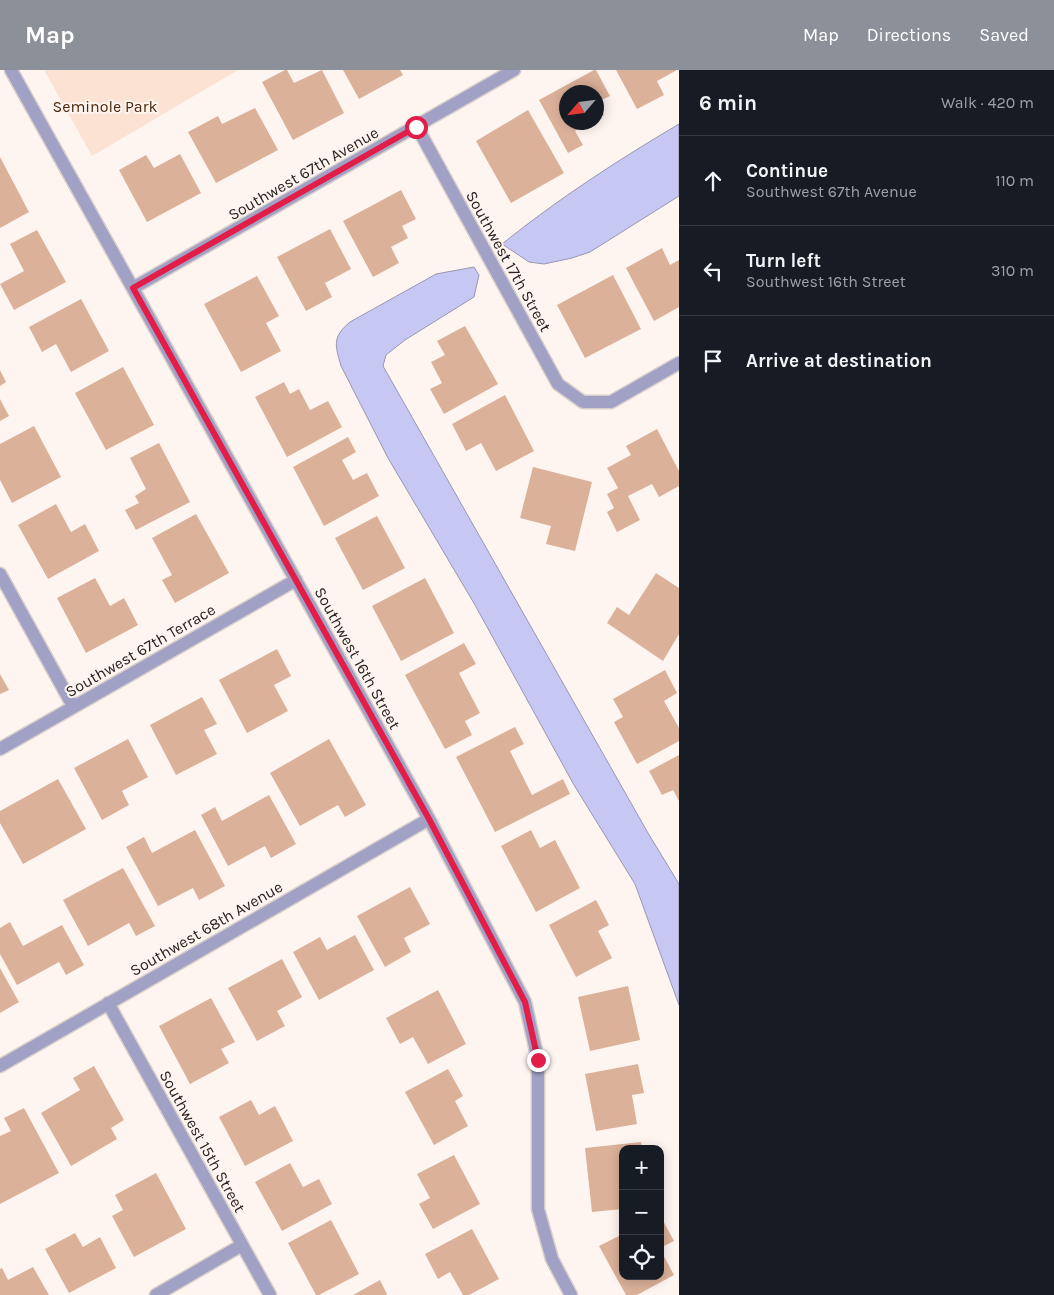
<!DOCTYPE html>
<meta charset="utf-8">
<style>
:root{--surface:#171b24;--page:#242831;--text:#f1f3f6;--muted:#9ea1a6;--line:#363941;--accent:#8c9099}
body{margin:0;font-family:Karla,sans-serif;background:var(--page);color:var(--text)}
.controls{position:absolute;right:15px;bottom:15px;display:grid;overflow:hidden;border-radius:10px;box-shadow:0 2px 12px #0003}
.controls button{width:45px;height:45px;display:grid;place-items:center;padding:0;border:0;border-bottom:1px solid var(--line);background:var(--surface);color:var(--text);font:25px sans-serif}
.compass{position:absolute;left:559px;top:15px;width:45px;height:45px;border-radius:50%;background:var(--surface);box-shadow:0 2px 12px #0003;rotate:242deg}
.stop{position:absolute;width:15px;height:15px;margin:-11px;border:4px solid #e11d48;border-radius:50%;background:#fff}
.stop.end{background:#e11d48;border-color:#fff;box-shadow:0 1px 5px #0008}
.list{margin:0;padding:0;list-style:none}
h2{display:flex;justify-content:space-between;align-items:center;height:65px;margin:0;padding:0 20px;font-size:21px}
h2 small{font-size:16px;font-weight:400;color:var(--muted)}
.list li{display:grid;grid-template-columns:32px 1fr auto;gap:15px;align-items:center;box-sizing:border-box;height:90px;padding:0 20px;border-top:1px solid var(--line)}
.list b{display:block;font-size:19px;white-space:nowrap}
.list p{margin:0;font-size:16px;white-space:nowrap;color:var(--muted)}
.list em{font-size:16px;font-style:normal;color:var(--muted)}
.icon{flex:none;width:28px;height:28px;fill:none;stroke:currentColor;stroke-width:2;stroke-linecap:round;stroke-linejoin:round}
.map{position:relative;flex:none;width:679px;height:1225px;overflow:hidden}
header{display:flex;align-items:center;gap:30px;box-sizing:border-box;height:70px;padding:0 25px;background:var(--accent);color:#fff}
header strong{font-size:24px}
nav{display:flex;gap:28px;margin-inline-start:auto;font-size:18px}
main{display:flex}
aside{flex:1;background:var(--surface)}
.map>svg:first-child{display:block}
.green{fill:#fce2d3}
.water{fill:#c6c7f2;stroke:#9896b3}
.building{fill:#dbb199}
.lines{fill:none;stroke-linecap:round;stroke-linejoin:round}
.minor-casing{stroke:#d8cfcb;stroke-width:15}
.minor{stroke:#a1a1c6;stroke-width:12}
.route{stroke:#e11d48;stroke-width:6}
.labels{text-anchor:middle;stroke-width:4;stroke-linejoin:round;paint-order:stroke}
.park-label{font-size:16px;fill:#4e270a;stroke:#fef5f1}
.street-label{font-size:16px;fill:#2c2420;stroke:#fef5f1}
</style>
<header>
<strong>Map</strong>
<nav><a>Map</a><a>Directions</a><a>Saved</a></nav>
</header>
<main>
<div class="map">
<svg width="679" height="1225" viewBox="0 0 679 1225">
<rect width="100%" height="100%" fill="#fef5f1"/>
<path class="green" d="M44,0H238L92,86Z"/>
<path class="water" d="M679,54V126L590,182L572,188L544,194L529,192L502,174C558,129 618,90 679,54Z
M474,197L479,205L474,227L405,270L386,285L383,296L648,763L679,814V935L635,814L574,715L475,535L388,388L341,296C335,275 332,267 350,252L436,204Z"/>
<path class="building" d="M285,0H287L294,13L322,0L344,43L293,70L262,12Z
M343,0H400L403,5L359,29Z
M594,0H596L610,26L597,32L604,45L596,49V22H566V52H590L575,61L583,75L568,83L539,30Z
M616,0H677L657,11L664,25L637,39Z
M255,38L278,80L216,113L188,62L218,46L222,54Z
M528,40L564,103L511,133L476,71Z
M180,84L201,123L147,152L119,100L146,85L154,98Z
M0,87L29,142L0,158Z
M401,120L416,149L402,156L408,168L391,177L399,193L373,207L343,151Z
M330,159L351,199L325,213L332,227L306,241L277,187Z
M37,160L66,212L14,240L0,214L24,201L10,174Z
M662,178L670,195L679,190V237L654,251L626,198Z
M613,205L641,259L585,288L557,235Z
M257,206L279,246L266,253L281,281L241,302L204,234Z
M81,229L109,281L71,302L56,274L42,282L29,257Z
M465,256L498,314L444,344L430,319L442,313L431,292L445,285L437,271Z
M123,297L154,355L106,380L75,323Z
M0,300L6,312L0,316Z
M284,312L290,324L299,319L310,340L328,331L342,357L287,387L255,327Z
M505,325L534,381L496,401L481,373L466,381L452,354Z
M0,329L9,346L0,351Z
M34,356L61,407L12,433L0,410V374Z
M657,359L679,401V416L659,427L652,414L628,426L640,450L617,462L607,442L614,438L607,424L618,418L607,398L631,385L626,376Z
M348,367L356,382L342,390L353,410L367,403L379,426L324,456L293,397Z
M159,373L190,432L136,460L125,440L139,433L135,426L146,419L130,388Z
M533,397L592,412L575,481L546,474L551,456L520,448Z
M56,434L71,462L85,454L99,481L48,509L18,455Z
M196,444L229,503L175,533L162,510L172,505L152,468Z
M377,446L405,498L363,520L335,468Z
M656,503L679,518V564L663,591L607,553L617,537L629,545Z
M95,508L110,536L124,528L138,555L86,583L57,528Z
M425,508L454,563L401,591L372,536Z
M464,573L476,594L459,603L480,643L465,651L472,665L445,679L405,605Z
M277,579L291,606L274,615L288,641L247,663L219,610Z
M665,600L677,623L664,631L679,658V671L637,694L614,652L623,647L613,629Z
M0,604L9,620L0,624Z
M202,627L217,654L204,660L217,684L176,705L150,655Z
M515,657L524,674L510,681L532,725L563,709L570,724L495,762L456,687Z
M128,669L148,707L122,721L129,735L102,750L74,698Z
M329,669L366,735L345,747L338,735L300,756L270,703Z
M679,685V731L673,720L662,725L649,701Z
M58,709L86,759L23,794L0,753V741Z
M269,725L296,774L271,788L265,776L228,796L201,745L215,737L222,751Z
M195,760L225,816L199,830L193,818L158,836L126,777L144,767L152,783Z
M531,760L540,778L555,770L580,818L536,842L501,776Z
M123,798L155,856L136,866L129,853L88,876L63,830Z
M410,817L430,854L404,868L411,882L385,897L357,846Z
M596,830L609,855L598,861L612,888L576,907L549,855Z
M10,852L23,876L62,855L84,895L66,905L59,892L17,915L0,884V858Z
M355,865L374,900L319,930L293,882L320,867L327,880Z
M282,889L302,927L277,941L285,956L257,971L228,918Z
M0,898L19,932L0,943Z
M628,916L640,970L590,981L578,927Z
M438,920L466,974L428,994L413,967L400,974L386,948Z
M211,928L235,972L221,979L229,993L190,1014L159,956Z
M638,994L644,1023L632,1025L637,1054L596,1061L585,1004Z
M94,996L124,1050L111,1058L117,1069L71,1096L41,1043L80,1020L73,1008Z
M448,999L463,1026L455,1031L468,1056L434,1075L405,1022Z
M251,1030L259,1045L275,1036L293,1071L245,1096L219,1047Z
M24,1038L59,1103L0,1134V1066L11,1061L4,1048Z
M641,1072L642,1079H623V1139L592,1142L585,1078Z
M454,1085L480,1134L433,1159L419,1134L430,1128L417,1104Z
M290,1093L303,1117L319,1109L332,1134L282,1161L255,1112Z
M156,1103L186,1159L134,1187L112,1146L123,1140L115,1125Z
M660,1145L674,1171L660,1178Z
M331,1150L359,1204L319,1225H316L288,1173Z
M472,1159L499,1209L469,1225H463L450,1202L438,1209L425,1184Z
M75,1163L83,1177L100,1167L116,1198L69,1223L45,1179Z
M623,1164V1206H660V1179L674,1205L637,1225H626L599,1176Z
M33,1197L49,1225H0V1199L2,1198L8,1210Z
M380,1210L387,1224L386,1225H353Z"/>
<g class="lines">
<g class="minor-casing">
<path id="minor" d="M11,0L429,749L525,932L538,990V1139L552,1189L571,1225
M417,57L558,314L583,332H611L679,293
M133,218L514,0
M0,504L73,636
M0,679L296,510
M108,933L270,1225
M0,996L429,749
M156,1225L242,1175"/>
</g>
<use href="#minor" class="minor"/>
</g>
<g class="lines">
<path class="route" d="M416,57L133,218L429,749L525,932L538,990"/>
</g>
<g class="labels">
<g class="park-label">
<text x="105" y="42">Seminole Park</text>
</g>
<g class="street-label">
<text transform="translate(303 103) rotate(-30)" y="6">Southwest 67th Avenue</text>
<text transform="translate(509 191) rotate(61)" y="6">Southwest 17th Street</text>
<text transform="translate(140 580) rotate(-30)" y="6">Southwest 67th Terrace</text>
<text transform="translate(358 588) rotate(61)" y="6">Southwest 16th Street</text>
<text transform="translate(206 858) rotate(-30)" y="6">Southwest 68th Avenue</text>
<text transform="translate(203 1071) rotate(61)" y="6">Southwest 15th Street</text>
</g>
</g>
</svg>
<div class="controls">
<button>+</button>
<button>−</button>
<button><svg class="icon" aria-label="locate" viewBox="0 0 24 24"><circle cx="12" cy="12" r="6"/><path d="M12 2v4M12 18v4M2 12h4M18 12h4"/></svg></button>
</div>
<svg class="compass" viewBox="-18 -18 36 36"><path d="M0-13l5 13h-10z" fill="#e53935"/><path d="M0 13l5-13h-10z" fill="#9ea1a6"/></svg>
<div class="stop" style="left:416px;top:57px"></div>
<div class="stop end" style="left:538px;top:990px"></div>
</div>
<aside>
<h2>6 min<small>Walk · 420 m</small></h2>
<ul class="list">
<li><svg class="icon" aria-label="ahead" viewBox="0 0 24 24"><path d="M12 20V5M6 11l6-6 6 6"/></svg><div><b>Continue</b><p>Southwest 67th Avenue</p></div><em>110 m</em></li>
<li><svg class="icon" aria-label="left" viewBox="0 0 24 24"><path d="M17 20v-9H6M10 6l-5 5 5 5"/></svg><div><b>Turn left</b><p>Southwest 16th Street</p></div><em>310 m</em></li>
<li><svg class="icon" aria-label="arrive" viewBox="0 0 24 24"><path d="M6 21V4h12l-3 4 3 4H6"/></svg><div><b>Arrive at destination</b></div></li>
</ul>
</aside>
</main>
